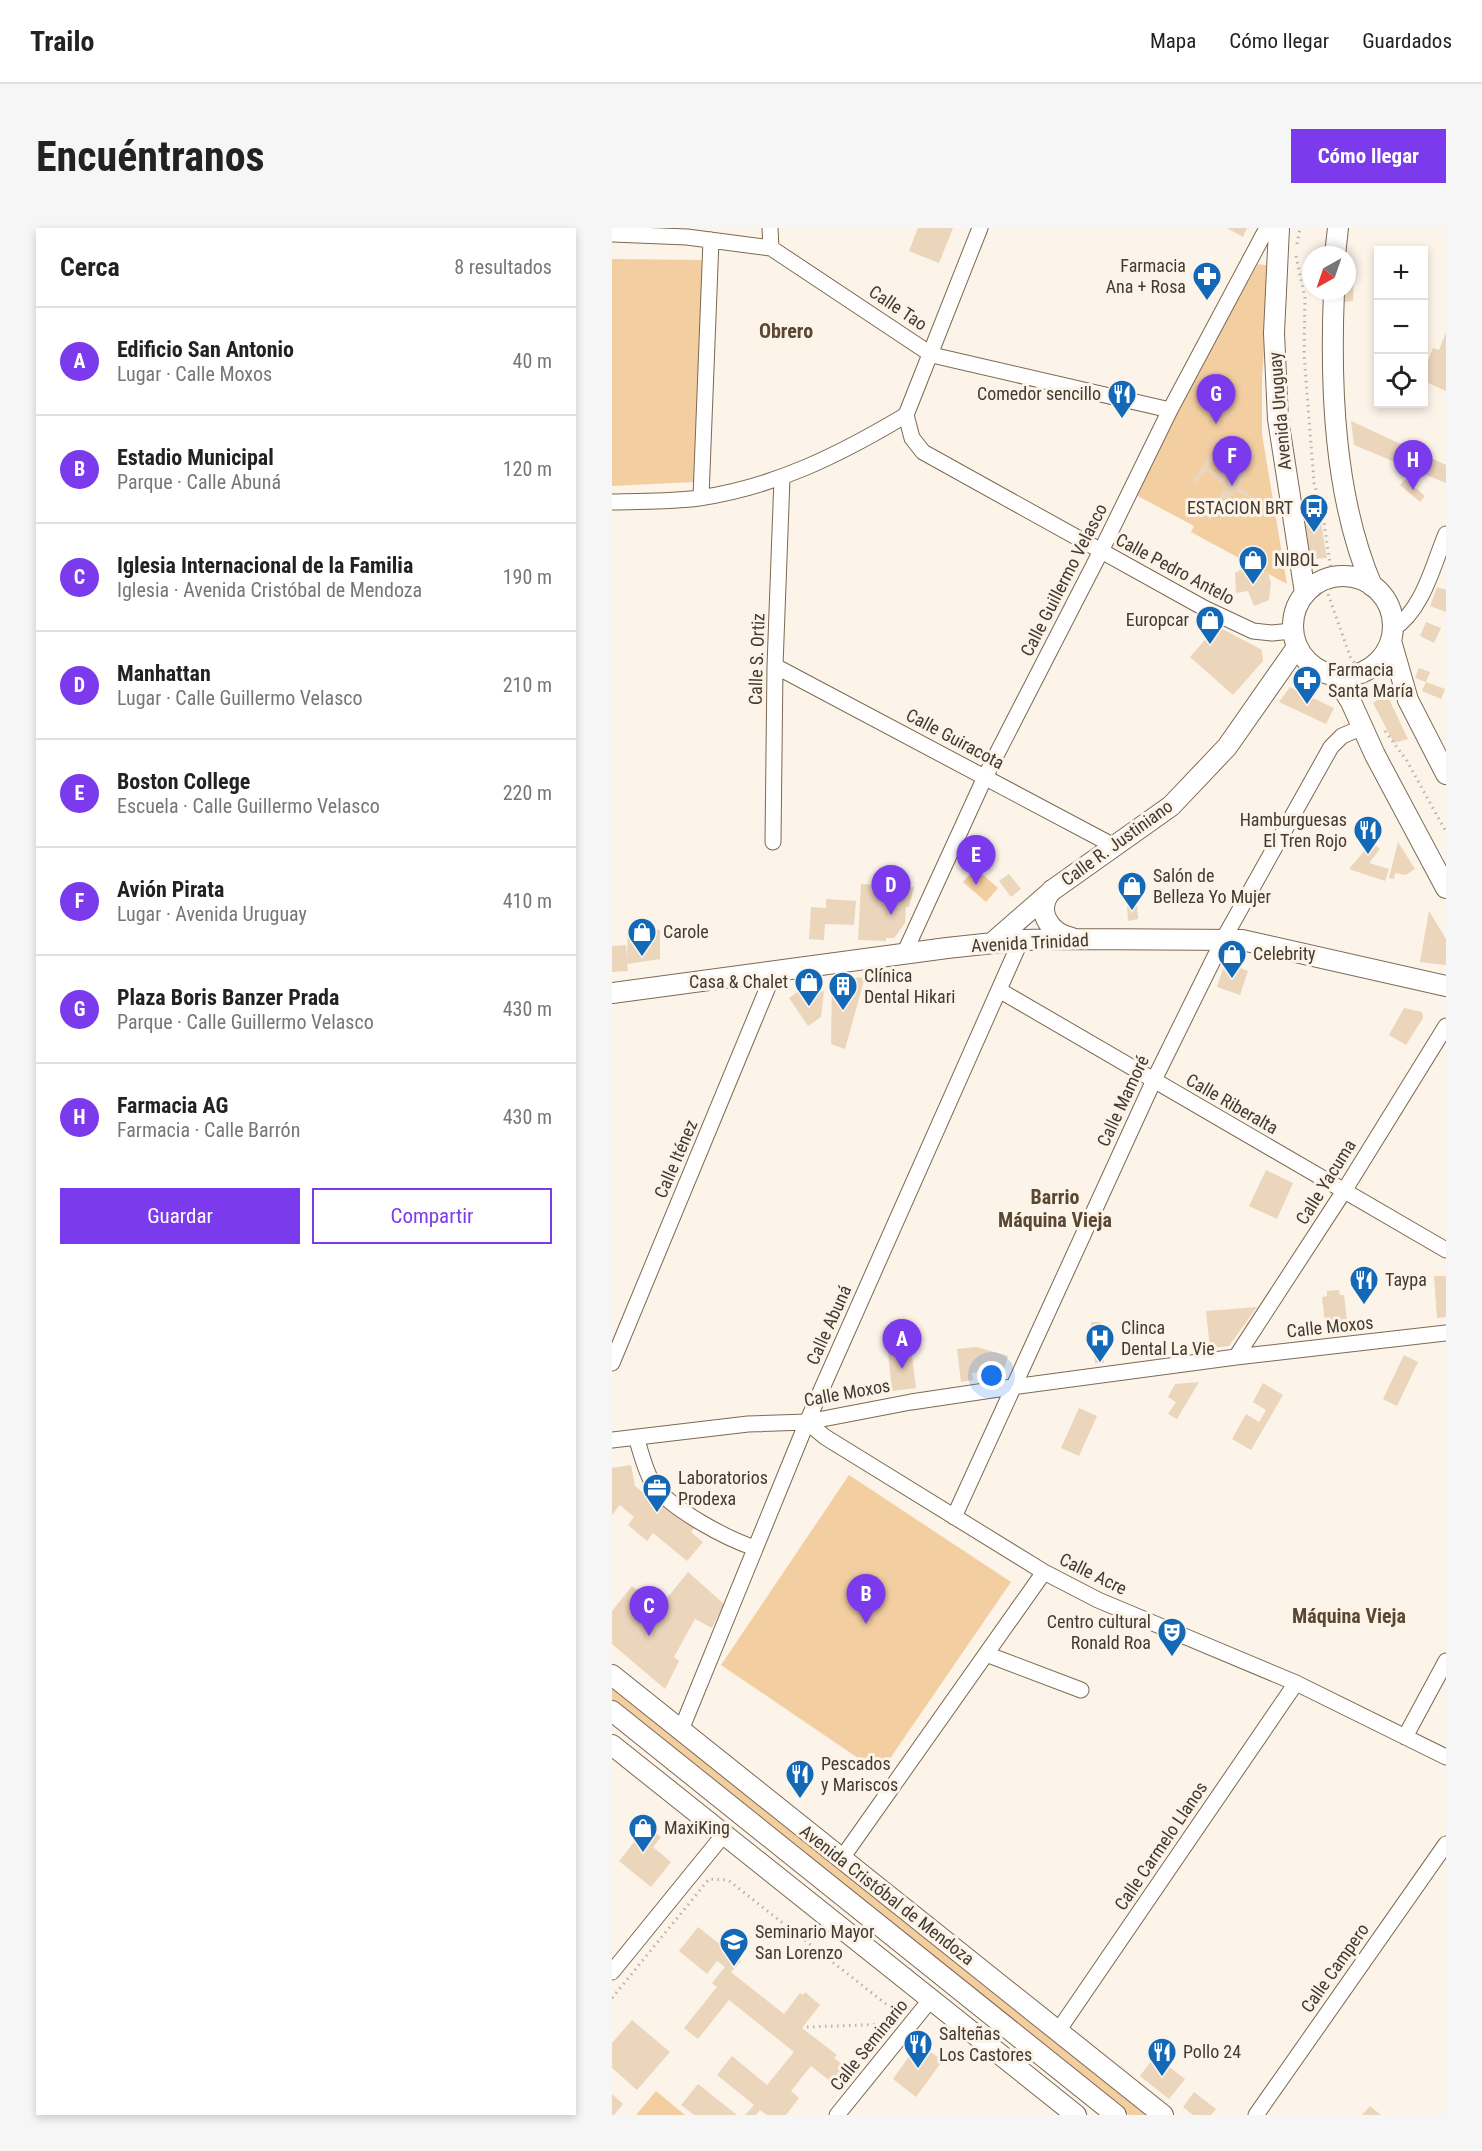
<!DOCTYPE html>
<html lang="es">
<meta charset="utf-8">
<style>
:root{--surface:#fff;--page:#f6f6f6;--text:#222;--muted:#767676;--line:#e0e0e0;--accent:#7c3aed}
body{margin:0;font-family:"Roboto Condensed",sans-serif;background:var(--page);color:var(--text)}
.controls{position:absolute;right:18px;top:18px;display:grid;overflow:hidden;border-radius:0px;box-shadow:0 3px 9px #0003}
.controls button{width:54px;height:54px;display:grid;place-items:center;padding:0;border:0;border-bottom:2px solid var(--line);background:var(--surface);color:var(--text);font:30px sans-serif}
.compass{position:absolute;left:690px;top:18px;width:54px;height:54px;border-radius:50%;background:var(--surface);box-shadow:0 3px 9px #0003;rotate:220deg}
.you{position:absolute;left:380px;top:1148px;width:21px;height:21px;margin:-15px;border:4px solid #fff;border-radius:50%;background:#1a73e8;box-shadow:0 0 0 9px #1a73e833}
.badge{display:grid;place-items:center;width:39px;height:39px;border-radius:50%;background:var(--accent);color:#fff;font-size:20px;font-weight:700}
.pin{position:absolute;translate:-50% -50px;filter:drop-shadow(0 2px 3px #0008)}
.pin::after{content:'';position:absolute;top:32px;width:21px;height:18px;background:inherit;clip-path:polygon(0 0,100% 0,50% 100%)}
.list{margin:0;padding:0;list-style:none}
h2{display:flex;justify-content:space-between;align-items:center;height:78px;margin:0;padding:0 24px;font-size:26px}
h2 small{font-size:20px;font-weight:400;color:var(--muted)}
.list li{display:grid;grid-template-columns:39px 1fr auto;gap:18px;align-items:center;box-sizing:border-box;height:108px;padding:0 24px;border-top:2px solid var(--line)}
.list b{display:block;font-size:22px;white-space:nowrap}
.list p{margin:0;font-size:20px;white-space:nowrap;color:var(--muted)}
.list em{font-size:20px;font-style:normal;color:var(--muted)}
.actions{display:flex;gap:12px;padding:18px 24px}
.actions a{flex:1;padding:14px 0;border:2px solid var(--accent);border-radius:0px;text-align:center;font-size:21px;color:var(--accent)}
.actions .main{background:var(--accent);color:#fff}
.icon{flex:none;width:33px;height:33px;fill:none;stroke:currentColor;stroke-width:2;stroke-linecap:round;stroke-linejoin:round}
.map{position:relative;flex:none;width:834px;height:1887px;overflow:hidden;border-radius:0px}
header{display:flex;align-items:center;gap:36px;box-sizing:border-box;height:84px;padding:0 30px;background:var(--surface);border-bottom:2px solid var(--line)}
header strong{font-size:28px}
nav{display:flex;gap:33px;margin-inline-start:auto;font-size:21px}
.intro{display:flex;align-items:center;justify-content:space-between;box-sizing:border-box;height:144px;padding:0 36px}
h1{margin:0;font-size:42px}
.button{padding:15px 27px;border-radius:0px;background:var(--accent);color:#fff;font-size:21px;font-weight:700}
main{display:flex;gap:36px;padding:0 36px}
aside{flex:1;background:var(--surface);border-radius:0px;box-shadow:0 3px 9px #0003}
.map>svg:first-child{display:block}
.green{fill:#f3cea1}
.building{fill:#ebd5bb}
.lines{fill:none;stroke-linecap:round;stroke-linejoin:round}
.minor-casing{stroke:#7c6952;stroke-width:17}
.major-casing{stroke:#7c6952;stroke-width:22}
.path{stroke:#bbb2a8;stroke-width:3;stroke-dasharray:1.5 4.5;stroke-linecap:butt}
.minor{stroke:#fff;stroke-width:15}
.major{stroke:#fff;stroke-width:20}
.labels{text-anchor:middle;stroke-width:6;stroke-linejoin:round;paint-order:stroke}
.poi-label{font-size:18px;fill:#433a30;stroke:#fcf3e9;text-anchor:start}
.street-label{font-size:18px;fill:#433a30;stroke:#fcf3e9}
.neighbourhood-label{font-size:20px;font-weight:bold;fill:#594731;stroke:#fcf3e9}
</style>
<header>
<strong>Trailo</strong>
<nav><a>Mapa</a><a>Cómo llegar</a><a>Guardados</a></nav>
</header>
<div class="intro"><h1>Encuéntranos</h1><a class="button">Cómo llegar</a></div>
<main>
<aside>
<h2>Cerca<small>8 resultados</small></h2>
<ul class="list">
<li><span class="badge">A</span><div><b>Edificio San Antonio</b><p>Lugar · Calle Moxos</p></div><em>40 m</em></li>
<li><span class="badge">B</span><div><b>Estadio Municipal</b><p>Parque · Calle Abuná</p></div><em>120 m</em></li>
<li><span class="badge">C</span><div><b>Iglesia Internacional de la Familia</b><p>Iglesia · Avenida Cristóbal de Mendoza</p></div><em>190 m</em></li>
<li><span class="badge">D</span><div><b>Manhattan</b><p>Lugar · Calle Guillermo Velasco</p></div><em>210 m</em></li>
<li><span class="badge">E</span><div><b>Boston College</b><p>Escuela · Calle Guillermo Velasco</p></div><em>220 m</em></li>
<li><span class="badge">F</span><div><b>Avión Pirata</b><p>Lugar · Avenida Uruguay</p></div><em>410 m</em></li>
<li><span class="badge">G</span><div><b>Plaza Boris Banzer Prada</b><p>Parque · Calle Guillermo Velasco</p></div><em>430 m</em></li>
<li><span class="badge">H</span><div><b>Farmacia AG</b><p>Farmacia · Calle Barrón</p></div><em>430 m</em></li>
</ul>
<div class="actions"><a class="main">Guardar</a><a>Compartir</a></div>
</aside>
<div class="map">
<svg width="834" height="1887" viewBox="0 0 834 1887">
<rect width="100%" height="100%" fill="#fcf3e9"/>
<path class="green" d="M0,31L92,32L83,254L0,258Z
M646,36L658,38L650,151V206L675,356L579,304L582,298L522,266L581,150Z
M363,640L386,660L374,674L351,654Z
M237,1247L399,1354L268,1545L109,1437Z
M0,1460L534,1887H517L0,1476Z
M44,1863L73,1887H24Z"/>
<path class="building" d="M306,0H341L327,35L297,23Z
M615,0H635L631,9Z
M735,45L742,46L741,73L726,75L727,63H735Z
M834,104V163L812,153V142L821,120L827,122Z
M739,193L834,237V255L742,217Z
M643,223L628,259L644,272L624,264L596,295L597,287L613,258L595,243L584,255L580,253L597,227L601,228L596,241L618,251L637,225Z
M793,251L813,268L808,274L788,257Z
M706,278L715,330L697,331L689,281Z
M638,337L642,348L655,343L659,354L657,372L642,378L636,363L624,365L623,345Z
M825,359L834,362V384L818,378Z
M814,394L829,400L822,415L808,408Z
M605,398L650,422L651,433L621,467L578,429Z
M807,440L818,444L814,454L803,450Z
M814,454L833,461L829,471L810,463Z
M678,459L722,480L714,496L667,474Z
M774,465L796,511L782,515L761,475Z
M760,614L768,621L757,635L777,641L773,653L737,641Z
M786,614L803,641L794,647L783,645L782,651L777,650Z
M397,646L409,661L399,669L387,653Z
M249,656L302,659L297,679H294L293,695L282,710H274V713L246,712Z
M214,671L244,673L242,697L213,696L212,712L197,711L199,679L214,680Z
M525,676L526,691L516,693L515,677Z
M817,683L834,711V737L808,734Z
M16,701L48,702V731L15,736L16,743L0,744V718L14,717L15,730Z
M620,737L636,743L628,767L605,759L611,741Z
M253,749L233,821L219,816L220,752Z
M190,761L195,769L212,763L209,789L196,798L177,770Z
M792,780L810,784L811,790L794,817L777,807Z
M654,942L681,955L665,991L637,978Z
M822,1048H834V1089L825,1090Z
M727,1062L728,1067H732L736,1101L714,1104L710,1069L715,1068V1063Z
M645,1079L617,1118L598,1120L594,1083Z
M479,1094H488L492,1135H483Z
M365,1119L396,1128L391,1145L386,1149L368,1150V1144L360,1145L361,1152L349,1154L345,1121Z
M299,1120L304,1160L280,1163L276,1123Z
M792,1127L806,1134L785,1178L771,1171Z
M587,1154L565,1191L556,1186L564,1174L556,1169L563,1156Z
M651,1155L671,1167L639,1222L620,1211L634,1186L647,1194L654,1182L641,1174Z
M467,1180L485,1188L467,1228L449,1220Z
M19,1237L23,1258L42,1274L67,1281L86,1296L79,1304L91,1314L75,1333L41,1305L35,1313L16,1297L22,1289L8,1277L0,1287V1240Z
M76,1344L112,1376L100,1400L83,1391L62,1429L67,1433L53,1461L0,1416V1383L20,1358L47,1380Z
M35,1598L49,1609L41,1619L59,1634L39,1659L7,1633Z
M86,1699L129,1733L119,1744L172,1786L188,1765L191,1767L193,1764L208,1777L190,1800L225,1827L222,1830L236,1841L223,1857L199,1838L179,1863L187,1870L174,1887H155L148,1882L144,1887H133L142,1877L105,1847L120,1828L155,1857L182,1824L117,1772L86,1811L72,1800L105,1759L100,1755L113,1739L105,1733L95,1746L67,1723Z
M20,1792L58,1824L25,1862L0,1840V1815Z
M310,1819L331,1832L304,1869L281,1851L301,1823Z
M543,1828L573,1851L557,1871L528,1848Z
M86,1856L125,1887H82L69,1877Z
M582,1864L604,1881L599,1887H581L571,1879Z
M0,1866L11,1876L2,1887H0Z
M758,1878L769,1887H750Z"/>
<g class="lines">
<g class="minor-casing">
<path id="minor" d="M158,0L159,20
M0,6L75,9L159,20L320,127L558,182
M294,187L300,210L311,224L592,380L641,403L660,405L680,403
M294,187L368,0
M89,269L99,12
M0,274C29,273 58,274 87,270C163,259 229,226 294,187
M781,401C811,382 821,337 834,306
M163,438L504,619
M161,614L163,438L170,250
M292,726L373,549L489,323L558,182L655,0
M387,762L834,1022
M624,1129L732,963L834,798
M0,1135L163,742
M195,1194L213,1209L432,1344L486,1372L684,1455L834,1529
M24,1209C29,1224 33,1244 42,1257C59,1281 115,1311 143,1320
M0,1212L136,1196L195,1194L299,1174L400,1159L624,1129L834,1105
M342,1289L542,852L612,710L719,519L730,508L751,499
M374,1426L469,1462
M69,1502L195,1194L409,712
M793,1509L834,1433
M230,1630L432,1344
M0,1744L113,1605
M446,1803L684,1455
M225,1887L319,1771
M644,1887L834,1616"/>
</g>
<g class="major-casing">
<path id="major" d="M667,0L662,105L666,191L693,365
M723,27L726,0
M722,63C718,159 722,269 760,358
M681 398a50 50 0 1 1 100 0a50 50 0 1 1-100 0Z
M779,413L796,472L834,546
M723,448L739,474L763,527L834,660
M440,662C422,682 437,705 460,710
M380,715L442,661L559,578L615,519L685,419
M0,765L335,720L409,712L463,711L630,712L834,758
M0,1447L551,1887
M0,1483L504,1887
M0,1517L464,1887"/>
</g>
<path class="path" d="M685,16L688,0
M684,28L693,70L692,126L702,255L710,281L720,349L716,366L739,431L751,444L756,468
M773,503L795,533L834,604
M0,1770L97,1651L116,1652L288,1787
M195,1799L279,1796"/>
<use href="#minor" class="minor"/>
<use href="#major" class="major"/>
</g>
<defs>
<g id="pharmacy-pin" transform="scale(1.5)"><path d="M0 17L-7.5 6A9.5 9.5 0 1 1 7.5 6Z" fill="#1369b7" stroke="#fcf3e9"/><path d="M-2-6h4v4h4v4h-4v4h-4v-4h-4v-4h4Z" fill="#fff"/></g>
<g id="restaurant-pin" transform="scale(1.5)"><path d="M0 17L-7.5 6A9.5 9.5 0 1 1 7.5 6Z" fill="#1369b7" stroke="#fcf3e9"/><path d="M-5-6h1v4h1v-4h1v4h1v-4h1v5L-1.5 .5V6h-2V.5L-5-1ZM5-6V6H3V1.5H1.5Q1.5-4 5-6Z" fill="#fff"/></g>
<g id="bus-pin" transform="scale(1.5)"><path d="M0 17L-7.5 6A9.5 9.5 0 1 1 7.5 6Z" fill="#1369b7" stroke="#fcf3e9"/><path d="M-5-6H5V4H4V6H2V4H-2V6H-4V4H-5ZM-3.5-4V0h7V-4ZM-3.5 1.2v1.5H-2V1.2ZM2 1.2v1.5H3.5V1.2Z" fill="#fff"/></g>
<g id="shop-pin" transform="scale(1.5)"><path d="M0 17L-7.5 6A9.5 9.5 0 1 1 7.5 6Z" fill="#1369b7" stroke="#fcf3e9"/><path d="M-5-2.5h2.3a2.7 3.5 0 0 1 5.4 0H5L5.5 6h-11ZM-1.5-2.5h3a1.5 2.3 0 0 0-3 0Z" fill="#fff"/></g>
<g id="building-pin" transform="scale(1.5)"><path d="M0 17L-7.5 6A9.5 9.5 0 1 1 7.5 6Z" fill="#1369b7" stroke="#fcf3e9"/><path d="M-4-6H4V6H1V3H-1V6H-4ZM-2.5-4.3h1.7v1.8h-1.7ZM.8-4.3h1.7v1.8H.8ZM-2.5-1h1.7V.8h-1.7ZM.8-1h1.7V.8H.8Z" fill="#fff"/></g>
<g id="hospital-pin" transform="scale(1.5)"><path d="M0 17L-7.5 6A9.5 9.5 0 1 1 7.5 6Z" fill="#1369b7" stroke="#fcf3e9"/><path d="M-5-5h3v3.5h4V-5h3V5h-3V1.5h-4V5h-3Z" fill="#fff"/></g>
<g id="office-pin" transform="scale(1.5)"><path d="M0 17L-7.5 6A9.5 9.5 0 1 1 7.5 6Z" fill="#1369b7" stroke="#fcf3e9"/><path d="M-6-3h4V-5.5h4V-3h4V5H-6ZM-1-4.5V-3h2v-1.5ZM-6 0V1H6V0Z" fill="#fff"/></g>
<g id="theatre-pin" transform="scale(1.5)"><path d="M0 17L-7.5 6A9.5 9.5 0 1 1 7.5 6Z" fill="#1369b7" stroke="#fcf3e9"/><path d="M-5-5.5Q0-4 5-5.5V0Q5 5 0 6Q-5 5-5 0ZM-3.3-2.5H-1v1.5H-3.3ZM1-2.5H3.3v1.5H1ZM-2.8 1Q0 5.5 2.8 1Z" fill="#fff"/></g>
<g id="university-pin" transform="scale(1.5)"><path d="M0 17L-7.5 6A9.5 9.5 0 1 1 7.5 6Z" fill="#1369b7" stroke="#fcf3e9"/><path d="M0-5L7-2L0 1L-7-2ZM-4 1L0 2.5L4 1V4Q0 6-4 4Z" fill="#fff"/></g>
</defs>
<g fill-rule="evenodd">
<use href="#pharmacy-pin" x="595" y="48"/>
<use href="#restaurant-pin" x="510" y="166"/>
<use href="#bus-pin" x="702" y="280"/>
<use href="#shop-pin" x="641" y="332"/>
<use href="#shop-pin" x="598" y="392"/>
<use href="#pharmacy-pin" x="695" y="452"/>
<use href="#restaurant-pin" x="756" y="602"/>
<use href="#shop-pin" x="520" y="658"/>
<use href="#shop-pin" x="30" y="704"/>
<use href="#shop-pin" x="620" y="726"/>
<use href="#shop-pin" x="197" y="754"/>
<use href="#building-pin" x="231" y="758"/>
<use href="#restaurant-pin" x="752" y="1052"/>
<use href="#hospital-pin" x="488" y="1110"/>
<use href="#office-pin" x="45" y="1260"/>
<use href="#theatre-pin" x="560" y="1404"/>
<use href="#restaurant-pin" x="188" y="1546"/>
<use href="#shop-pin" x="31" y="1600"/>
<use href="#university-pin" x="122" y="1714"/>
<use href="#restaurant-pin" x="306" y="1816"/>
<use href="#restaurant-pin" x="550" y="1824"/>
</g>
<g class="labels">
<g class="poi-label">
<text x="574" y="44" text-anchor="end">Farmacia<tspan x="574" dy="21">Ana + Rosa</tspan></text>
<text x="489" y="172" text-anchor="end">Comedor sencillo</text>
<text x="681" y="286" text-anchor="end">ESTACION BRT</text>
<text x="662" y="338">NIBOL</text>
<text x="577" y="398" text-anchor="end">Europcar</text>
<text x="716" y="448">Farmacia<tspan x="716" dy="21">Santa María</tspan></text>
<text x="735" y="598" text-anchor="end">Hamburguesas<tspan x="735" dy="21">El Tren Rojo</tspan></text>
<text x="541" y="654">Salón de<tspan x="541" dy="21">Belleza Yo Mujer</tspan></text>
<text x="51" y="710">Carole</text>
<text x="641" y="732">Celebrity</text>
<text x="252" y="754">Clínica<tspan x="252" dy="21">Dental Hikari</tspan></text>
<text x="176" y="760" text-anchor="end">Casa &amp; Chalet</text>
<text x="773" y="1058">Taypa</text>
<text x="509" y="1106">Clinca<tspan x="509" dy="21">Dental La Vie</tspan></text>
<text x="66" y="1256">Laboratorios<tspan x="66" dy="21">Prodexa</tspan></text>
<text x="539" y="1400" text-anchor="end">Centro cultural<tspan x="539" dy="21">Ronald Roa</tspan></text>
<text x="209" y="1542">Pescados<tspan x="209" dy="21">y Mariscos</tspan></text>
<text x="52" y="1606">MaxiKing</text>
<text x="143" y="1710">Seminario Mayor<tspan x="143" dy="21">San Lorenzo</tspan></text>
<text x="327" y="1812">Salteñas<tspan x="327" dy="21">Los Castores</tspan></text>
<text x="571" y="1830">Pollo 24</text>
</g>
<g class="street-label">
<text transform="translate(286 80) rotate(34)" y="6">Calle Tao</text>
<text transform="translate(668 183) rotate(-95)" y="6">Avenida Uruguay</text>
<text transform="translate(563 341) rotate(28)" y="6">Calle Pedro Antelo</text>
<text transform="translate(452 352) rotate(-63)" y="6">Calle Guillermo Velasco</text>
<text transform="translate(145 431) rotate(-88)" y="6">Calle S. Ortiz</text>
<text transform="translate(343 511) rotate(28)" y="6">Calle Guiracota</text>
<text transform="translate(505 615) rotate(-36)" y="6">Calle R. Justiniano</text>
<text transform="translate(418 715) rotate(-3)" y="6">Avenida Trinidad</text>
<text transform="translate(511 873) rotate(-65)" y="6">Calle Mamoré</text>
<text transform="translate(620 876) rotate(30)" y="6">Calle Riberalta</text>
<text transform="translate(64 931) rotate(-67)" y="6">Calle Iténez</text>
<text transform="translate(714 954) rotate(-58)" y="6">Calle Yacuma</text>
<text transform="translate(217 1097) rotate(-66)" y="6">Calle Abuná</text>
<text transform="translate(718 1099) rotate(-6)" y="6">Calle Moxos</text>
<text transform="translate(235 1165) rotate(-10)" y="6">Calle Moxos</text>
<text transform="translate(481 1346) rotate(26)" y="6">Calle Acre</text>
<text transform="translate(549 1618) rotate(-56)" y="6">Calle Carmelo Llanos</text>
<text transform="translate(275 1667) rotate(38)" y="6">Avenida Cristóbal de Mendoza</text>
<text transform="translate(723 1740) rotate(-55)" y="6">Calle Campero</text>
<text transform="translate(257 1817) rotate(-51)" y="6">Calle Seminario</text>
</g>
<g class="neighbourhood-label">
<text x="174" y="110">Obrero</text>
<text x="443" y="976">Barrio<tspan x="443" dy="23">Máquina Vieja</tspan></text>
<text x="737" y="1395">Máquina Vieja</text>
</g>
</g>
</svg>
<div class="controls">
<button>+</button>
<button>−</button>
<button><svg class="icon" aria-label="locate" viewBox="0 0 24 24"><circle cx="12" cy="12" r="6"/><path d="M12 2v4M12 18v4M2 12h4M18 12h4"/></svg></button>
</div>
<svg class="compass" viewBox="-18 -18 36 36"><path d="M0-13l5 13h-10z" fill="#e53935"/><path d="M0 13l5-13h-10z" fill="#767676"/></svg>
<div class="you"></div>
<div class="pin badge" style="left:290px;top:1141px">A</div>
<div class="pin badge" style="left:254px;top:1396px">B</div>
<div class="pin badge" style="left:37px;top:1408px">C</div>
<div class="pin badge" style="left:279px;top:687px">D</div>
<div class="pin badge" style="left:364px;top:657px">E</div>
<div class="pin badge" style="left:620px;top:258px">F</div>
<div class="pin badge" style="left:604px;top:196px">G</div>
<div class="pin badge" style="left:801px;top:262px">H</div>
</div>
</main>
